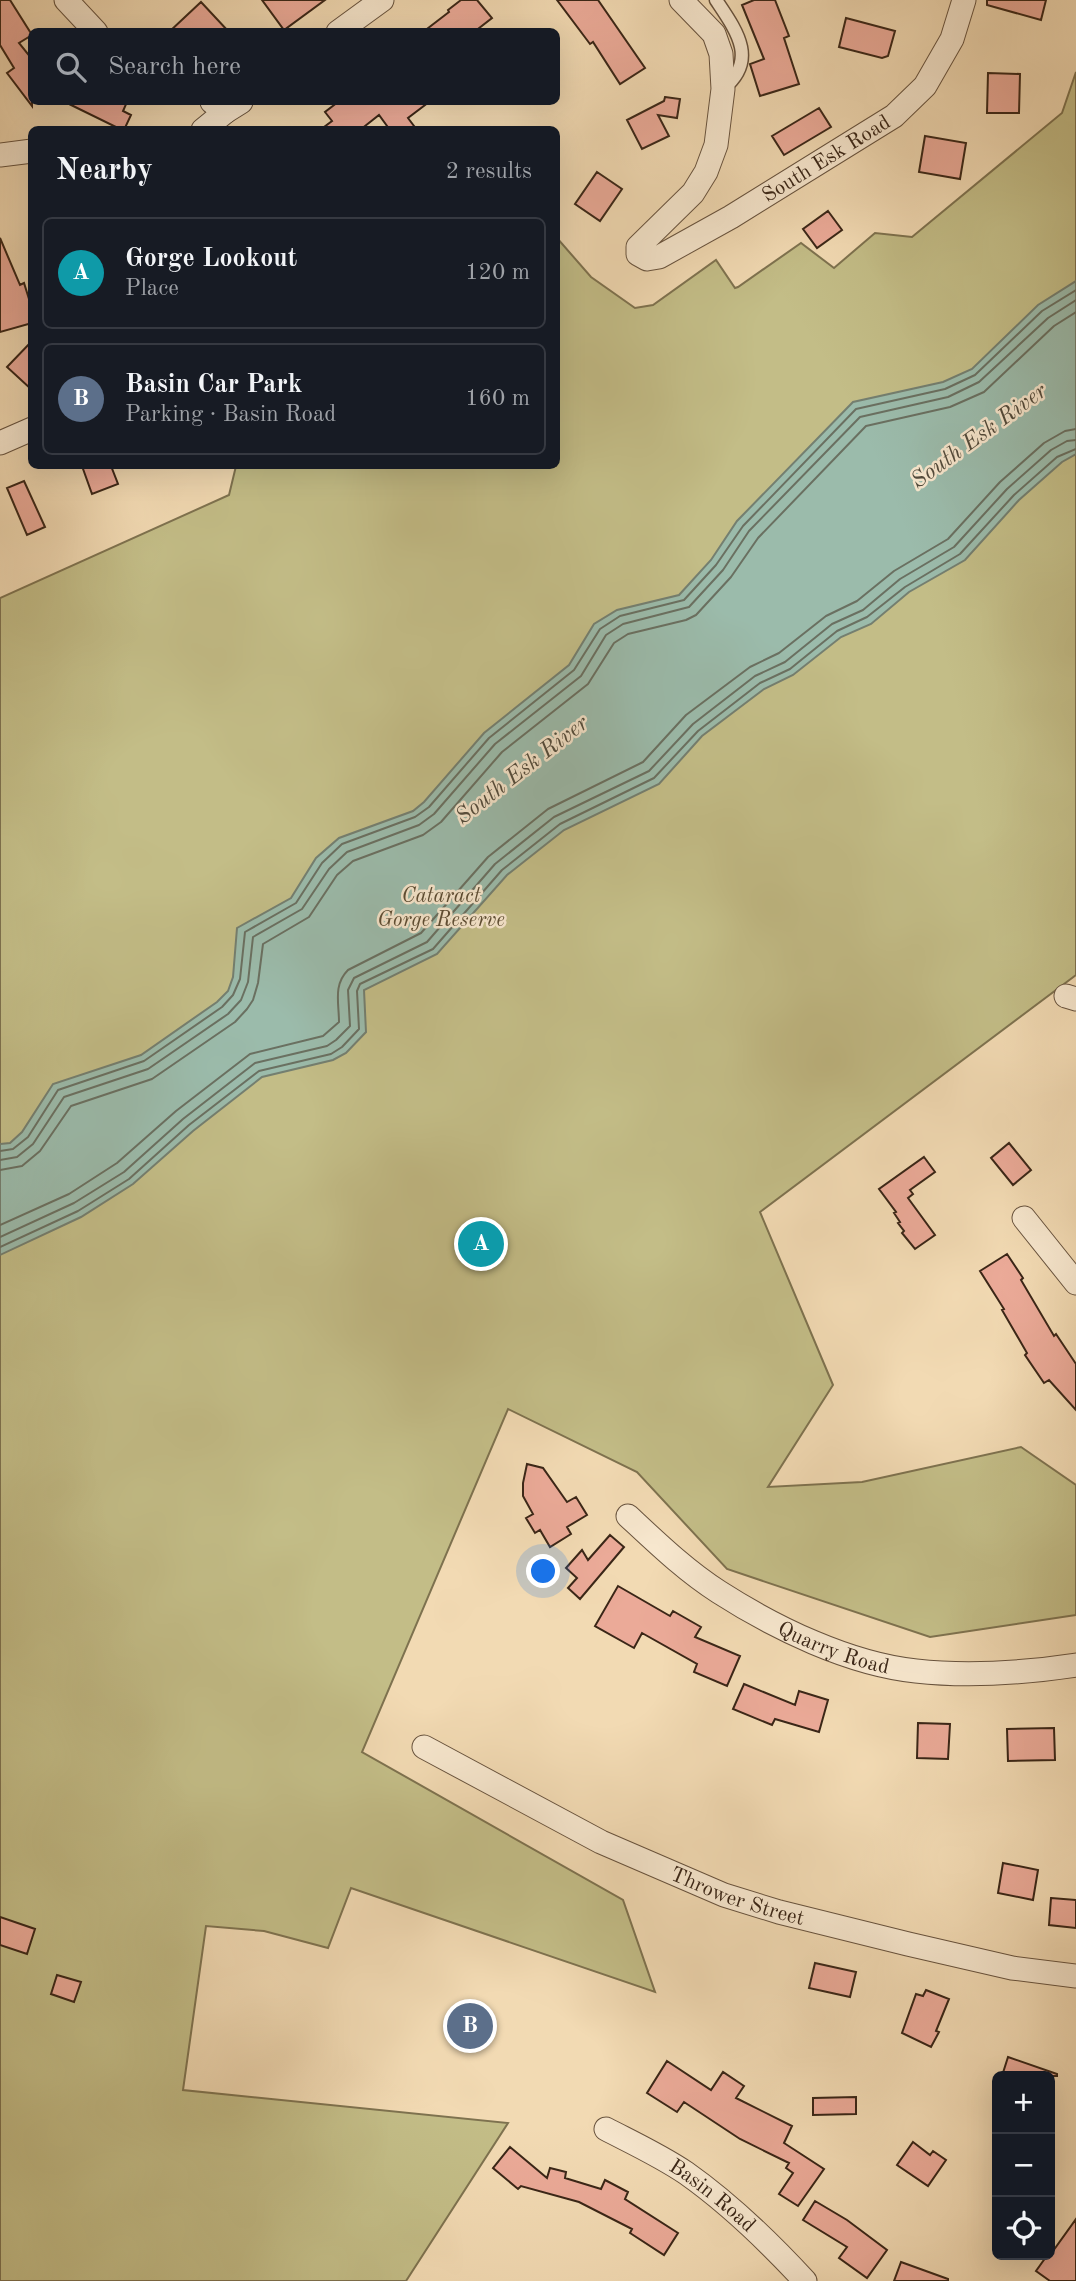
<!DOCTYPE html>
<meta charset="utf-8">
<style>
:root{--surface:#171b24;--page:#242831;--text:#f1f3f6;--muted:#9ea1a6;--line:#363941;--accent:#db2777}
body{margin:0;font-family:"Old Standard TT",serif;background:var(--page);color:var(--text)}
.controls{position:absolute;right:21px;bottom:21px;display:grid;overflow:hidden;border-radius:10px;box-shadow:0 7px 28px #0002}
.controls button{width:63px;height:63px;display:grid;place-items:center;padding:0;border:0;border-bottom:2px solid var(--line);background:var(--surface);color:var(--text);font:35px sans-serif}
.you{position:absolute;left:544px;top:1572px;width:24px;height:24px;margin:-18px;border:5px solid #fff;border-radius:50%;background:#1a73e8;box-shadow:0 0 0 10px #1a73e833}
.badge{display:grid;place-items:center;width:46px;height:46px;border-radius:50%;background:var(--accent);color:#fff;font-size:23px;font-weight:700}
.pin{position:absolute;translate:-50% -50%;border:4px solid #fff;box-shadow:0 2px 7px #0006}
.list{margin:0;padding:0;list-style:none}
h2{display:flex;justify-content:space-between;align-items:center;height:91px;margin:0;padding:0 28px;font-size:30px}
h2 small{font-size:23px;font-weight:400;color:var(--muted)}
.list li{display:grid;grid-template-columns:46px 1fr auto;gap:21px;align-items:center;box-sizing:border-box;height:112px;margin:0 14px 14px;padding:0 14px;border:2px solid var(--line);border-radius:10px}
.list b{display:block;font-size:26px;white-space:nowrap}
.list p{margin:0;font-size:23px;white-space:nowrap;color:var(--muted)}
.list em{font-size:23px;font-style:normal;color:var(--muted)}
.icon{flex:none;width:38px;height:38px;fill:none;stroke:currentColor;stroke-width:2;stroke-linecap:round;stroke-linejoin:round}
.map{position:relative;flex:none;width:1076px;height:2281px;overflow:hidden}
.search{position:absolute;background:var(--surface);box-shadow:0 7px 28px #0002;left:28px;top:28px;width:532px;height:77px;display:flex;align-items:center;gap:18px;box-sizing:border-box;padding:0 24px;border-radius:10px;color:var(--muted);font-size:26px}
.panel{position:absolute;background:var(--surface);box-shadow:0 7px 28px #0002;left:28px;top:126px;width:532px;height:343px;border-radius:10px}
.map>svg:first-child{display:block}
.green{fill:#c3bd87;stroke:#7e724f;stroke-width:2}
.water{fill:#9bbbab;stroke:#747f70;stroke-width:2}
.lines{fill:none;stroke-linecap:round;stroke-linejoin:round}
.shore{stroke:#6a7061;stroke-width:2}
.building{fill:#ebaa98;stroke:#3a2617;stroke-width:2}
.service-casing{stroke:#68533e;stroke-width:15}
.minor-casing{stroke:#68533e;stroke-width:25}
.service{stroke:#f7e7ce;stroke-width:12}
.minor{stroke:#f7e7ce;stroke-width:23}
.labels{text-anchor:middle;stroke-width:5;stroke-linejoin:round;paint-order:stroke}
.street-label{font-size:21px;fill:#3a2617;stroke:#f7e7ce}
.park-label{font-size:21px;font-style:italic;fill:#5c4c33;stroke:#f7e7ce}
.water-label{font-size:23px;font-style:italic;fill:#524b3c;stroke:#f7e7ce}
</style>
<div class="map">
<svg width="1076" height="2281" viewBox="0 0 1076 2281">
<rect width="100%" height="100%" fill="#f2dab3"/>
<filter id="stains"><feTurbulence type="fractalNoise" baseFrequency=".00286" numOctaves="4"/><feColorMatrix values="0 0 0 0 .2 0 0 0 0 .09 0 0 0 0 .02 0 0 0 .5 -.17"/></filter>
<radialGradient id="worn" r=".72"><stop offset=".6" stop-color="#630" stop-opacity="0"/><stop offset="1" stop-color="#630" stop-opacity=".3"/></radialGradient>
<path class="green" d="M1076,72V975L760,1212L833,1385L768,1487L862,1482L1021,1447L1076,1485V1615L930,1637L727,1569L637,1472L508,1409L362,1752L623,1900L655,1992L351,1888L328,1948L264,1931L206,1926L183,2090L508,2123L406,2281H0V598L229,495L236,466H556L557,238L591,277L635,308L653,305L716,260L735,288L738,287L801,243L834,268L875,233L912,237L1062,113Z"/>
<path class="water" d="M1076,281V454L1062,462L1019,500L965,560L909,592L871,624L841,637L793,675L764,689L702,736L659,784L564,830L507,875L437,954L364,990L366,1032L346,1053L333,1060L262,1077L193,1131L133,1184L81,1217L0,1255V1144L10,1143L22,1132L53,1084L141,1055L217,1002L228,991L233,977L237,928L291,898L316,858L339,838L413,811L424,802L484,733L569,665L594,624L617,610L679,595L711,560L737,521L853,402L943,382L972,369L1038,305Z"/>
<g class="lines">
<path class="shore" d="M0,1151L13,1149L28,1137L58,1090L144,1061L222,1007L233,995L240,979L245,932L296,903L322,863L342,844L415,817L429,807L489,738L574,670L600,629L620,616L684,600L716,565L743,526L856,409L945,389L975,375L1042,311L1076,290
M0,1160L17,1157L33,1144L64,1097L148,1069L228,1014L241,1000L248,982L253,937L302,909L329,869L347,852L419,825L434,814L495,744L581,676L606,635L623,624L689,607L723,570L749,531L860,417L948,397L979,382L1048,318L1076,300
M0,1170L22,1166L40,1151L71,1106L152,1079L235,1022L247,1009L253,1000L258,983L263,944L309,917L337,875L353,861L423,835L441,822L502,752L588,684L614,643L628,634L686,620L696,615L731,577L758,538L866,426L950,407L984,392L1054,326L1076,312
M0,1225L69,1194L117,1163L176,1111L250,1054L323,1036L339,1022C339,1003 333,985 348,970L421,933L488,857L548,809L643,762L686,715L750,667L779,653L826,616L857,601L894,571L948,539L1000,482L1044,443L1065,431L1076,429
M0,1237L74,1203L124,1172L183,1119L255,1063L327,1046L336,1040L350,1026L348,990L354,978L427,942L495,864L554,817L649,771L693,724L755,676L785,662L832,624L863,610L900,579L954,547L1007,489L1051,450L1067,441L1076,440
M0,1247L78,1211L129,1179L189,1125L259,1071L331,1054L342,1047L359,1029L357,991L360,984L433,949L502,870L560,824L654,778L698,731L760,683L790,669L837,631L867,617L905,587L960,554L1014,495L1057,457L1076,449"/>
</g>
<path class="building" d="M0,0H10L32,35L19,43L32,59V106L7,73L14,68L0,45Z
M262,0H325L284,30Z
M461,0H477L492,18L474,32H423L449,12L448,10Z
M557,0H598L645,68L620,84L593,42L590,44Z
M754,0H775L789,36L784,38L799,84L760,96L750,64L764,59L742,5Z
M987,0H1046L1041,20L987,5Z
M201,2L229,32H169Z
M846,18L895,31L888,56L882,58L839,47Z
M988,73L1020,74L1019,113H987Z
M665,97L680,99L677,118L658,115L669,136L642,149L627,120L664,101Z
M65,102H127L123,111L131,115L124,130H122Z
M338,102H429L408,118L417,130H390L379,115L360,130H320L332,121L325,112Z
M819,108L831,127L784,155L772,136Z
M925,136L966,143L960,179L919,172Z
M597,172L622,189L600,221L575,204Z
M828,211L842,230L817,248L803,229Z
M0,238L20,285L24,283L29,299L32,298V323L0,332Z
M32,341V390L7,367Z
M82,466H111L118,484L92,494Z
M24,481L45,527L27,535L7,488Z
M1009,1143L1031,1170L1013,1185L991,1158Z
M924,1157L935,1172L910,1190L913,1194L908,1198L935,1235L915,1249L902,1233L904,1231L898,1223L900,1222L894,1213L896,1212L879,1189Z
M1007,1254L1023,1278L1021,1280L1054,1336L1056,1334L1076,1364V1410L1049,1380L1044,1383L1025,1355L1027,1353L1002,1310L1004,1309L980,1271Z
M527,1464L543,1468L567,1502L576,1497L587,1515L567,1527L571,1534L550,1547L540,1530L535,1533L526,1518L533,1514L523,1496V1483Z
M610,1535L624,1547L580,1599L568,1588L577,1578L566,1568L582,1550L588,1560Z
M618,1586L670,1616L673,1611L701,1627L695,1637L740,1656L727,1686L694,1672L697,1664L642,1633L634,1648L595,1626Z
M744,1684L795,1705L799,1691L828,1700L819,1732L775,1719L772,1725L733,1709Z
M918,1723L950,1724L948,1759L917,1758Z
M1054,1728L1055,1760L1008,1761L1007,1729Z
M1003,1863L1038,1870L1033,1900L998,1893Z
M1051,1898L1076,1900V1928L1049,1925Z
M0,1917L35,1929L27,1954L0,1945Z
M815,1963L856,1972L850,1997L809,1988Z
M57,1975L81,1982L74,2002L51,1994Z
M926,1990L949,1999L936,2031L939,2032L931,2047L902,2033L916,1994L923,1996Z
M1008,2057L1057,2074V2076H1002Z
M667,2061L711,2090L723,2072L744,2086L736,2098L792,2126L784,2143L824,2169L798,2206L779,2194L793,2173L786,2168L789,2163L740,2139L684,2102L677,2112L647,2093Z
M856,2097V2114L813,2115V2098Z
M913,2142L930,2155L933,2151L946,2160L928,2186L897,2165Z
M510,2147L547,2178L550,2168L566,2172L565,2178L601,2189L605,2180L628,2192L625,2199L678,2233L664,2255L630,2233L632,2229L579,2202L521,2186L518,2189L493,2168Z
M815,2201L847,2220L887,2250L867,2278L839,2258L847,2247L803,2220Z
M1076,2219V2281H1050L1036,2271L1046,2257L1048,2258Z
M901,2262L948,2279V2281H894Z"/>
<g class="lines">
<g class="service-casing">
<path id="service" d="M716,0C736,30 759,60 723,89"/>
</g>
<g class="minor-casing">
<g id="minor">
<path d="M66,0L96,32"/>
<path id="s1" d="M681,0L714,34L721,54L723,89L716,145L706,172L693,193L638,247V254L647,259L659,257L731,217L894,116L925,86L952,39L964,0"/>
<path d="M338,32L382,0"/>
<path d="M212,102L225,112L241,102"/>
<path d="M203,130L225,112"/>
<path d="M0,155L32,151"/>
<path d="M0,443L32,429"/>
<path d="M1066,996L1076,999"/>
<path d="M1024,1218L1076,1283"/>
<path id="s2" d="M628,1516C657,1543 686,1571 719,1592C775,1628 849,1664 916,1671C970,1677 1023,1673 1076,1665"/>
<path id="s3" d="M424,1747L601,1842L724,1895L779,1912L908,1944L1012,1968L1076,1976"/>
<path id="s4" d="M606,2129C633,2143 661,2156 686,2173C730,2204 768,2241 805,2281"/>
</g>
</g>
<use href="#service" class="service"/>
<use href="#minor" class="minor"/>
</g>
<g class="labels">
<g class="street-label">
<text dy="7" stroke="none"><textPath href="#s1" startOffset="514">South Esk Road</textPath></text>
<text dy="7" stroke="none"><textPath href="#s2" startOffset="247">Quarry Road</textPath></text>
<text dy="7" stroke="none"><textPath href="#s3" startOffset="348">Thrower Street</textPath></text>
<text dy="7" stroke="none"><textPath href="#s4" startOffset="126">Basin Road</textPath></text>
</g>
<g class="park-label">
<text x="441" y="902">Cataract<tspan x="441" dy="24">Gorge Reserve</tspan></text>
</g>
<g class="water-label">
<text transform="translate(978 435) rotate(-36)" y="8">South Esk River</text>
<text transform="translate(521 769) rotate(-38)" y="8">South Esk River</text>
</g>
</g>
<rect width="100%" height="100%" filter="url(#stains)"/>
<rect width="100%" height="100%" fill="url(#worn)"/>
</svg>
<div class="controls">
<button>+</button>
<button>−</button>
<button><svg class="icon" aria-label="locate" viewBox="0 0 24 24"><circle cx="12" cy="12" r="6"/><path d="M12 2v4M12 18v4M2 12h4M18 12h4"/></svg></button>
</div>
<div class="you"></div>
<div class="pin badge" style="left:481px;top:1244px;background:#0f9aa8">A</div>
<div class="pin badge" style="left:470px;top:2026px;background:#5c6f8a">B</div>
<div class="search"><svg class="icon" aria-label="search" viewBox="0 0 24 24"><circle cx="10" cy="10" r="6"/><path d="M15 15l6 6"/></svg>Search here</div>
<section class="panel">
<h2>Nearby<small>2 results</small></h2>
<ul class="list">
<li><span class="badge" style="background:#0f9aa8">A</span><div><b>Gorge Lookout</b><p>Place</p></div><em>120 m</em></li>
<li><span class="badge" style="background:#5c6f8a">B</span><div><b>Basin Car Park</b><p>Parking · Basin Road</p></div><em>160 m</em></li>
</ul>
</section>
</div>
